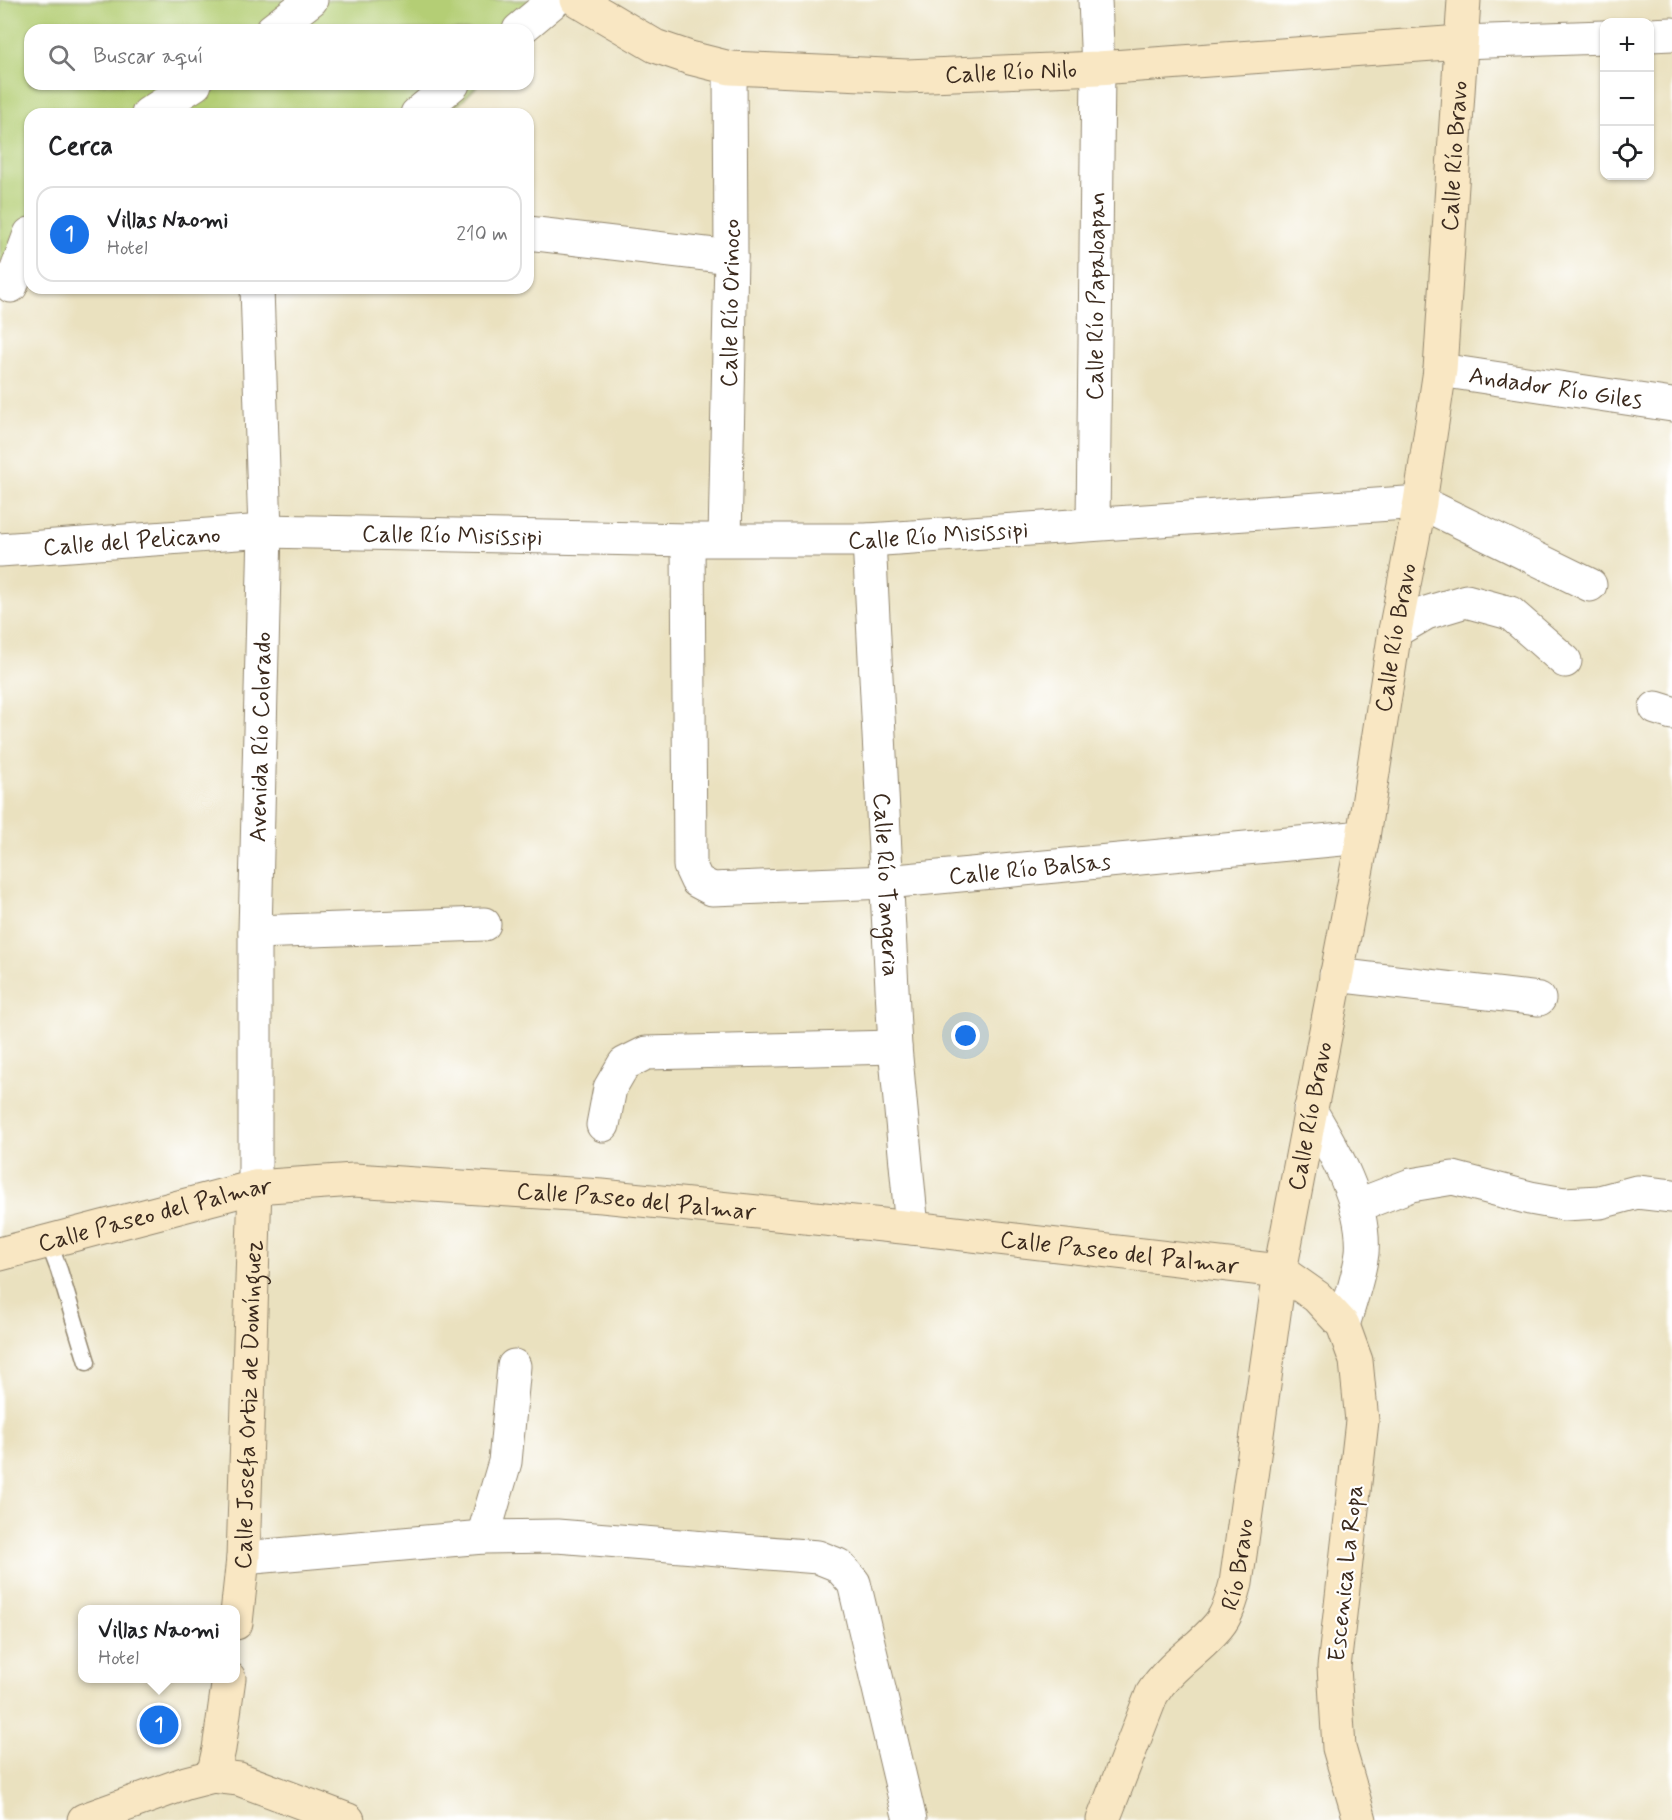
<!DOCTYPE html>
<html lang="es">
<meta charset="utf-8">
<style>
:root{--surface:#fff;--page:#f2f2f2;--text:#202124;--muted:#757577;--line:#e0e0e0;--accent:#1a73e8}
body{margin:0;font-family:Mynerve,sans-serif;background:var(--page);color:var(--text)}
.controls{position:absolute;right:18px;top:18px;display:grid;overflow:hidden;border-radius:12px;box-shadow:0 2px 4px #0004}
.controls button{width:54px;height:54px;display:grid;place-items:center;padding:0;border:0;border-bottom:2px solid var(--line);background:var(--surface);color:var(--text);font:30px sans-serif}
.you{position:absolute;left:966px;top:1036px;width:21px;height:21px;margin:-15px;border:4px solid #fff;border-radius:50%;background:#1a73e8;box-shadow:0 0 0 9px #1a73e833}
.badge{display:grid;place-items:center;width:39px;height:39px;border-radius:50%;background:var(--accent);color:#fff;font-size:20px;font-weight:700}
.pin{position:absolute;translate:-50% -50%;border:3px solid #fff;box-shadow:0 2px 6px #0006}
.popup{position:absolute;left:78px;top:1605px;width:162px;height:78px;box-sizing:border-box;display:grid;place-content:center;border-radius:12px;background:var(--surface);filter:drop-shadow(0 2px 4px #0005);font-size:20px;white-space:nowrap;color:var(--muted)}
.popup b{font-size:22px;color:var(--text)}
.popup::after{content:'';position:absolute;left:50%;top:100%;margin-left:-12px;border:12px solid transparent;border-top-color:var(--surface)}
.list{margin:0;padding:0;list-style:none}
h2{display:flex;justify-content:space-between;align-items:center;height:78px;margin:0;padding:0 24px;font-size:26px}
h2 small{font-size:20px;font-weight:400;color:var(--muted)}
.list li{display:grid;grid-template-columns:39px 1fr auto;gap:18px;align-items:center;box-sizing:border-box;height:96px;margin:0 12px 12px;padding:0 12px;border:2px solid var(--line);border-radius:18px}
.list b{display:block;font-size:22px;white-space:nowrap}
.list p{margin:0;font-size:20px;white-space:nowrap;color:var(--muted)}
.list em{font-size:20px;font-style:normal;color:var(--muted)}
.icon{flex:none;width:33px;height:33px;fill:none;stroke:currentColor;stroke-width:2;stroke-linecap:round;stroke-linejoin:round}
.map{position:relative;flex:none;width:1672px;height:1820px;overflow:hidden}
.search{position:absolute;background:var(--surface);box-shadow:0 2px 4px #0004;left:24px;top:24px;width:510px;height:66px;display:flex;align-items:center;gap:15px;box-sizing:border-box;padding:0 21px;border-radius:18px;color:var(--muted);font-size:22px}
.panel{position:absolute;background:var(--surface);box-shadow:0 2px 4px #0004;left:24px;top:108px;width:510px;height:186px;border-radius:18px}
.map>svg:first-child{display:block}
.green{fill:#b4ce74;stroke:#787c49;stroke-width:1.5}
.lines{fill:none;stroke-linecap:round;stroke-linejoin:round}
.lane-casing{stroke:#92866e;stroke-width:19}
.street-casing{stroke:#92866e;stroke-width:35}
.secondary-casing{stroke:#92866e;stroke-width:35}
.lane{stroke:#fff;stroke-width:16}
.street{stroke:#fff;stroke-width:33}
.secondary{stroke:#f9e7c3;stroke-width:33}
.labels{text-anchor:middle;stroke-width:4.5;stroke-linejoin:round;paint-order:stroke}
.street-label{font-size:24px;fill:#3b2a1e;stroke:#fff}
</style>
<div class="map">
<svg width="1672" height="1820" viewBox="0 0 1672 1820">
<rect width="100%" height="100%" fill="#fff"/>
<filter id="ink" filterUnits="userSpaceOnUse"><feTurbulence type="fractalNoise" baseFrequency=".0167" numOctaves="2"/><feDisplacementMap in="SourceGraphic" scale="12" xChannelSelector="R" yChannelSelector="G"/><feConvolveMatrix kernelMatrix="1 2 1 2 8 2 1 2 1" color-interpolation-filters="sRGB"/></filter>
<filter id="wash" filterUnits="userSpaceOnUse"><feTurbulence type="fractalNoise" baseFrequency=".008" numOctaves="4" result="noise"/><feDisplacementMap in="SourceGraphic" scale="24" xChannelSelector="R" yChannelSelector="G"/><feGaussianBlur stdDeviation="1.35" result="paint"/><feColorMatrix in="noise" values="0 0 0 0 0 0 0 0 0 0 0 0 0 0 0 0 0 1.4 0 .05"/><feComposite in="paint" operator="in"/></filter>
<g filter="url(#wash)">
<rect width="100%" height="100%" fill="#eae1bf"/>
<path class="green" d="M0,0H550L528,30H30V84H479L449,114H30V259L0,261Z"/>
</g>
<g filter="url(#ink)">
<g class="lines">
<g class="lane-casing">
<path id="lane" d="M48,1241L59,1270L87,1362"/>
</g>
<g class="street-casing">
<g id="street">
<path d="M272,30L311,0"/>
<path d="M519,30L555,0"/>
<path d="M1650,35L1672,34"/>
<path d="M1461,42L1604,37"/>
<path d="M148,114L195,84"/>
<path d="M417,114L453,84"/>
<path d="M528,233L731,257"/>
<path d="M11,286L30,234"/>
<path id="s1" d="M1440,370L1672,405"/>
<path id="s2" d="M1093,524L1098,68L1095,0"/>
<path id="s3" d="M725,539L731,257L730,68"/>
<path id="s4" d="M688,540L690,866L697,881L712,889L886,882L1363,837"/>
<path id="s5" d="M869,540L895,1047L912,1228"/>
<path id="s6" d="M0,550L265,531L688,540H869L1420,502L1590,585"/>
<path d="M1395,631L1426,613L1466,601L1510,613L1565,661"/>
<path d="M1656,708L1672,713"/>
<path d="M255,932L484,924"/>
<path d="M1336,975L1539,999"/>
<path d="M1310,1110C1334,1150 1366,1205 1362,1253C1359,1277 1350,1302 1343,1325"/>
<path d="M603,1125L610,1088L624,1064L646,1053L895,1047"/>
<path id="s7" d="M255,1187V932L265,531L257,288"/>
<path d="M1356,1206L1411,1185L1453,1178L1530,1198L1564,1204L1600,1202L1637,1192L1672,1196"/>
<path d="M483,1537L505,1462L514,1366"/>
<path d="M243,1558L483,1537L557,1536L818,1557L838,1565L854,1583L910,1820"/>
</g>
</g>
<g class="secondary-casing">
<g id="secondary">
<path id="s8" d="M577,0L655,46L690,58L730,68L907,76L1098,68L1461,42"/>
<path id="s9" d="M0,1254L255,1187L354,1180L602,1196L912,1228L1280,1271L1317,1297L1343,1325L1356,1361L1362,1421L1334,1667L1339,1748L1360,1820"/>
<path id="s10" d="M236,1623L243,1558L255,1187"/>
<path d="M213,1776L219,1749L229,1678"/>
<path d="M84,1820L186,1783L213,1776L239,1779L348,1820"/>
<path id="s11" d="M1103,1820L1152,1694C1170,1665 1197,1651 1218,1626C1228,1614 1232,1598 1236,1583L1280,1271L1363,837L1395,631L1420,502L1440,370L1464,0"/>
</g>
</g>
<use href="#lane" class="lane"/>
<use href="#street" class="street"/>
<use href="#secondary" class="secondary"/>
</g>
</g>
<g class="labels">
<g class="street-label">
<text dy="8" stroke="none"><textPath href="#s8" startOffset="450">Calle Río Nilo</textPath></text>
<text dy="8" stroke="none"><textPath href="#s11" startOffset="1722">Calle Río Bravo</textPath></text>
<text dy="8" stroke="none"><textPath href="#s2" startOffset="228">Calle Río Papaloapan</textPath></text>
<text dy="8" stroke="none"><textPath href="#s3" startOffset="236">Calle Río Orinoco</textPath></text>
<text dy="8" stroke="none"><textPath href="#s1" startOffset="117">Andador Río Giles</textPath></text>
<text dy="8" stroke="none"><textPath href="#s6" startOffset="939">Calle Río Misissipi</textPath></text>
<text dy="8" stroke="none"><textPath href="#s6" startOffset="453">Calle Río Misissipi</textPath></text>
<text dy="8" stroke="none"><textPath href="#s6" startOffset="132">Calle del Pelicano</textPath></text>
<text dy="8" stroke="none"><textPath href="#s11" startOffset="1236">Calle Río Bravo</textPath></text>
<text dy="8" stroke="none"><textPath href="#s7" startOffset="450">Avenida Río Colorado</textPath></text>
<text dy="8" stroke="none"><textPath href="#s4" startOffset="678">Calle Río Balsas</textPath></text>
<text dy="8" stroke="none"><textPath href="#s5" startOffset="345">Calle Río Tangeria</textPath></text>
<text dy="8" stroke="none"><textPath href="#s11" startOffset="750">Calle Río Bravo</textPath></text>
<text dy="8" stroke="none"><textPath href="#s9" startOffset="646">Calle Paseo del Palmar</textPath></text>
<text dy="8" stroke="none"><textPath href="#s9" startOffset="160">Calle Paseo del Palmar</textPath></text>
<text dy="8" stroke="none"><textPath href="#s9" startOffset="1132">Calle Paseo del Palmar</textPath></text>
<text dy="8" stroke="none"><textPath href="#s10" startOffset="219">Calle Josefa Ortiz de Domínguez</textPath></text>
<text dy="8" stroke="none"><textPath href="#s11" startOffset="296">Río Bravo</textPath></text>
<text transform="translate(1345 1573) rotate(-84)" y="8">Escenica La Ropa</text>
</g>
</g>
</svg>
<div class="controls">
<button>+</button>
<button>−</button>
<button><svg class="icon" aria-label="locate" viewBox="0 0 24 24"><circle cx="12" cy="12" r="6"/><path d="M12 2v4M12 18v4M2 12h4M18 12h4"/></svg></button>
</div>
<div class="you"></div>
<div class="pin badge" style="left:159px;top:1725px">1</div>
<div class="popup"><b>Villas Naomi</b>Hotel</div>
<div class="search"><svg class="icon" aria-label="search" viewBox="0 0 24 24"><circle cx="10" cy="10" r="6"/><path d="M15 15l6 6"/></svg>Buscar aquí</div>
<section class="panel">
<h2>Cerca<small></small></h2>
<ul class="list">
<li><span class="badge">1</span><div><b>Villas Naomi</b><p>Hotel</p></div><em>210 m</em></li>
</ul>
</section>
</div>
